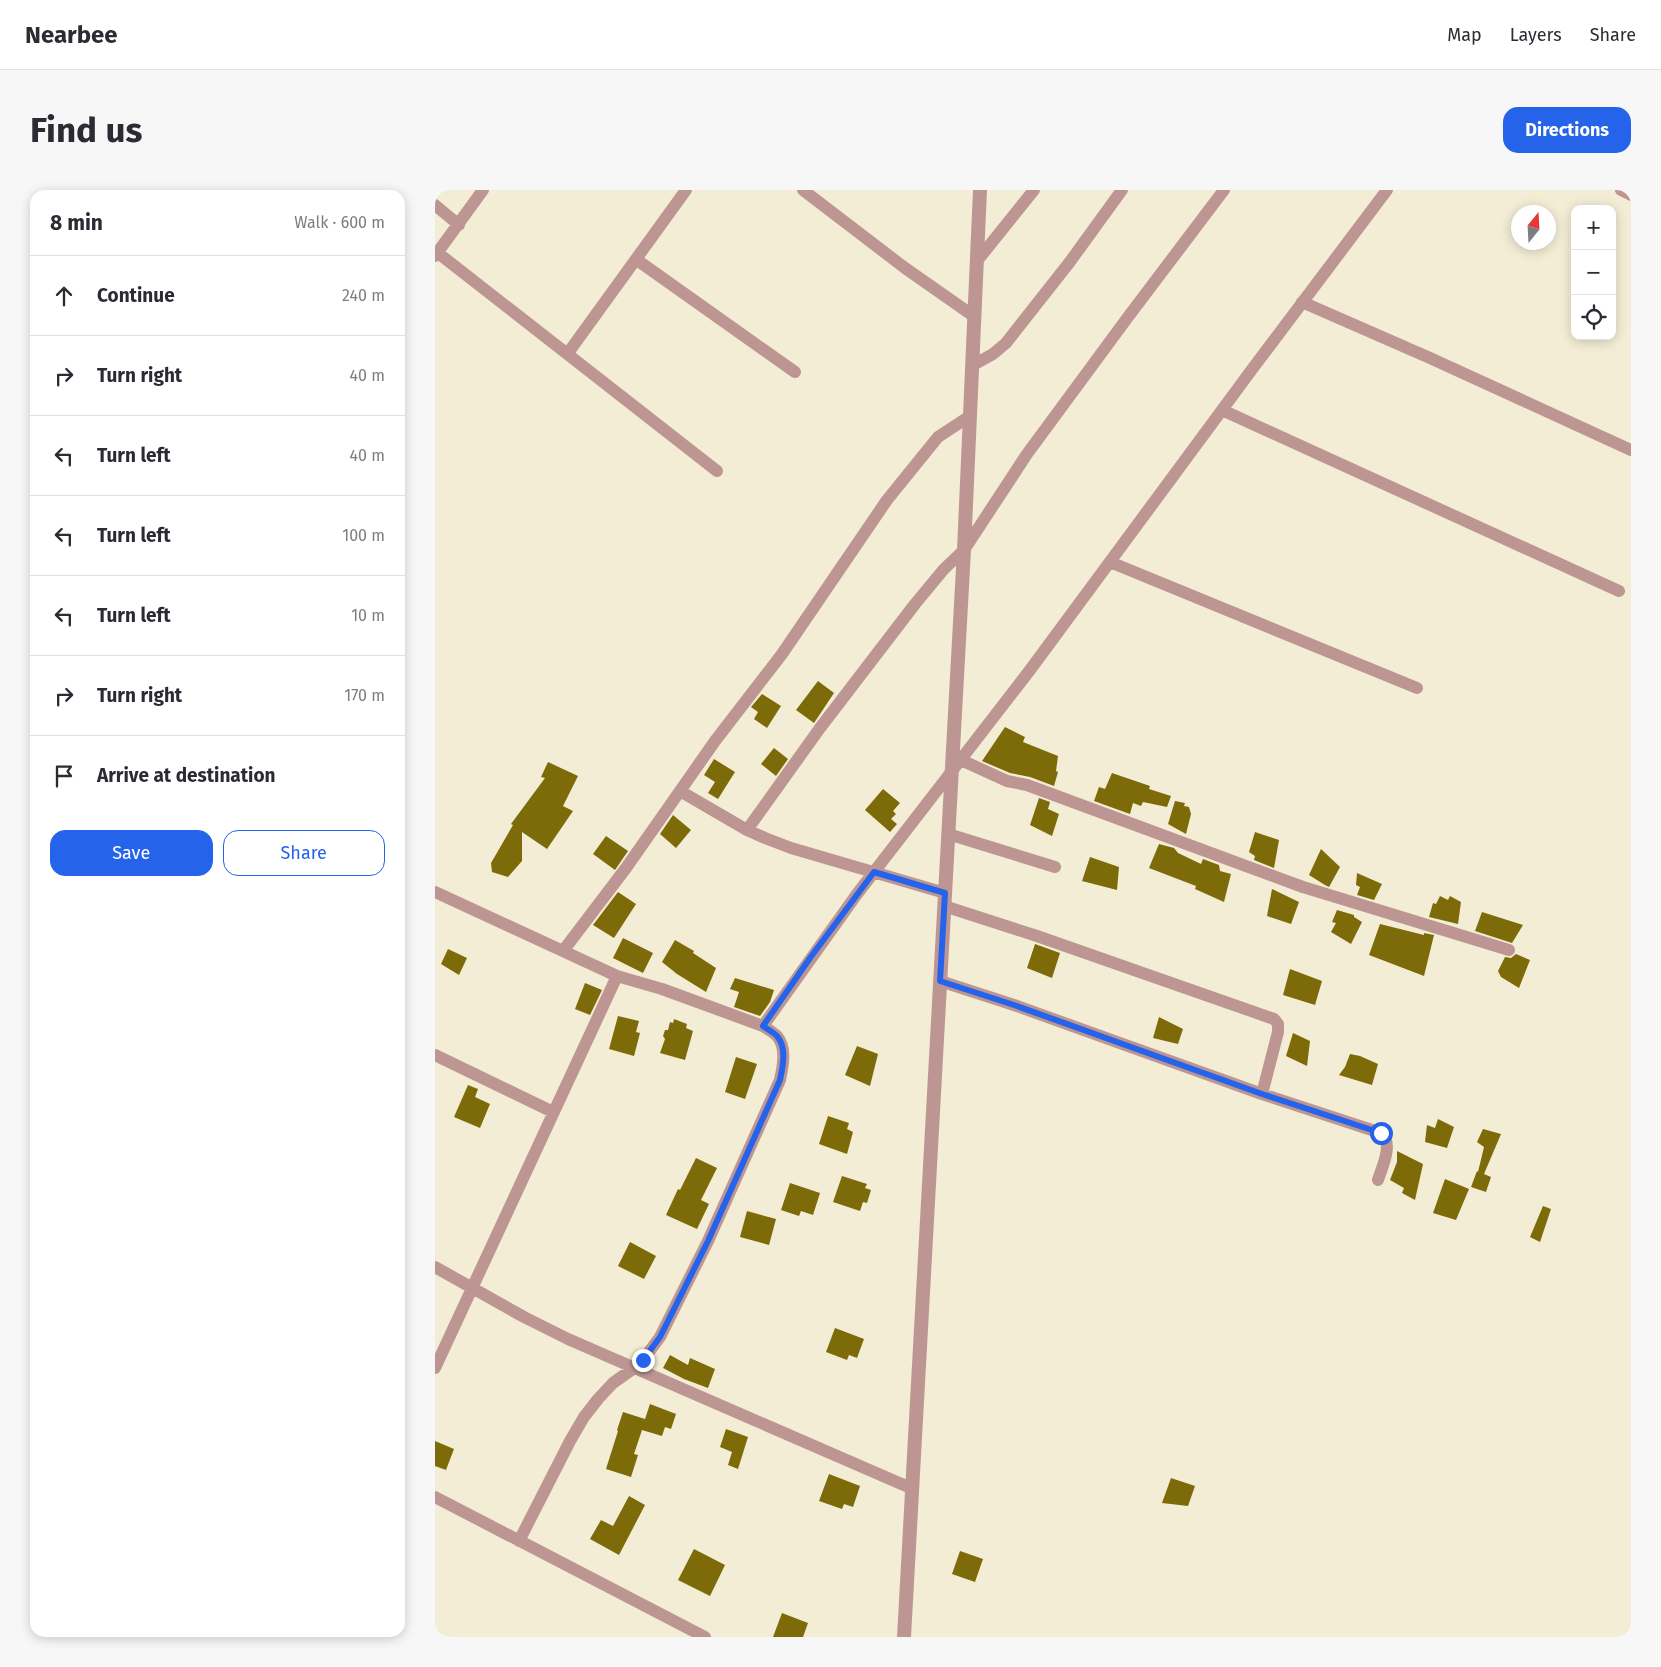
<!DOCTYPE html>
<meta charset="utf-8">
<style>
:root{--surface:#fff;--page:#f7f7f7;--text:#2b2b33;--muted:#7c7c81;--line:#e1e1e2;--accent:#2563eb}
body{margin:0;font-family:"Fira Sans",sans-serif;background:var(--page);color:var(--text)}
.controls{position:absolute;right:15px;top:15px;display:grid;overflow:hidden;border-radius:10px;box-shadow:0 2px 12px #0003}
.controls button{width:45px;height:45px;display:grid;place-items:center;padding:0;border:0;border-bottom:1px solid var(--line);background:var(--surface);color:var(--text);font:25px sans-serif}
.compass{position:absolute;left:1076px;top:15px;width:45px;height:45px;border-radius:50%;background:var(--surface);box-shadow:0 2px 12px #0003;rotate:18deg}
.stop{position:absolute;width:15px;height:15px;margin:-11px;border:4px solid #2563eb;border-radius:50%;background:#fff}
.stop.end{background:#2563eb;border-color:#fff;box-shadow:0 1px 5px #0008}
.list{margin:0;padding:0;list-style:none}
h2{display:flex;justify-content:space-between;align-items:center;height:65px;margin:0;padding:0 20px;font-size:21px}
h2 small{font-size:16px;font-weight:400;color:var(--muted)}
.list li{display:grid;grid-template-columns:32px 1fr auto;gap:15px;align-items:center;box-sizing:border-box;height:80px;padding:0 20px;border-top:1px solid var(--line)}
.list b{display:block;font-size:19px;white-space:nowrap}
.list em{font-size:16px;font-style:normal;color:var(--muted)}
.actions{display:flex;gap:10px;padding:15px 20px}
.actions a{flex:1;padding:11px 0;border:1px solid var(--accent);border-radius:15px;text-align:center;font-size:18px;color:var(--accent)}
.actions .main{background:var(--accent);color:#fff}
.icon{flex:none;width:28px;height:28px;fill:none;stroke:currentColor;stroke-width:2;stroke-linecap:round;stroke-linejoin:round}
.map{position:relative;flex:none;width:1196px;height:1447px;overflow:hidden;border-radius:15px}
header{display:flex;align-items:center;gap:30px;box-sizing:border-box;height:70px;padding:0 25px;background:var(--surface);border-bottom:1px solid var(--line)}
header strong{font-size:24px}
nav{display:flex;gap:28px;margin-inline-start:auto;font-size:18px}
.intro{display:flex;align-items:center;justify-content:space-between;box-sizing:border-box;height:120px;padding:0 30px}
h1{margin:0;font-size:35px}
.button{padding:12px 22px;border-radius:15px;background:var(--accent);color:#fff;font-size:18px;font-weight:700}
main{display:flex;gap:30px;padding:0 30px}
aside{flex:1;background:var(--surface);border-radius:15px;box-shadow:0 2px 12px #0003}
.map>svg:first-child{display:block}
.building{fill:#7d6a08}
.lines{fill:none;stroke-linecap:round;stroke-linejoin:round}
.minor{stroke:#bd9693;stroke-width:12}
.tertiary{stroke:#bd9693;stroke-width:14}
.route{stroke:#2563eb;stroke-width:6}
</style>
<header>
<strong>Nearbee</strong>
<nav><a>Map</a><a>Layers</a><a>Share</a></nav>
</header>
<div class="intro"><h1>Find us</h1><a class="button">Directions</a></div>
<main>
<aside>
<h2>8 min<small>Walk · 600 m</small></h2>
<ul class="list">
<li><svg class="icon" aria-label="ahead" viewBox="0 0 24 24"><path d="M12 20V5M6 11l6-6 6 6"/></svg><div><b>Continue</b></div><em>240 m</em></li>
<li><svg class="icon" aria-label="right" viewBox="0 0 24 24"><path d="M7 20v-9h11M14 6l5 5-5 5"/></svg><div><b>Turn right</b></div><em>40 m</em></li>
<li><svg class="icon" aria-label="left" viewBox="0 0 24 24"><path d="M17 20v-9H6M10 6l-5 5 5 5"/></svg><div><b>Turn left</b></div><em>40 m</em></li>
<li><svg class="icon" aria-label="left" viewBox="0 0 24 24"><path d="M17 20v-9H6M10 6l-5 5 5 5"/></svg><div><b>Turn left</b></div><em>100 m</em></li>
<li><svg class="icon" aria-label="left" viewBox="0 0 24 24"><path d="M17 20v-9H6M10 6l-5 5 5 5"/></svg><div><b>Turn left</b></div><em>10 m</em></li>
<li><svg class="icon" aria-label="right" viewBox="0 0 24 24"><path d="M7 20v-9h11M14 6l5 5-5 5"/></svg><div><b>Turn right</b></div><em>170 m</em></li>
<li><svg class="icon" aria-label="arrive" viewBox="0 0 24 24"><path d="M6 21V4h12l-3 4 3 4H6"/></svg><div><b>Arrive at destination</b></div></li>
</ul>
<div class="actions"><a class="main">Save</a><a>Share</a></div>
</aside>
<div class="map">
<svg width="1196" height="1447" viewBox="0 0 1196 1447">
<rect width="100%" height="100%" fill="#f3edd5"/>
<path class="building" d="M383,491L399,503L379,533L361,520Z
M327,504L346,516L332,538L319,529L323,522L316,517Z
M570,537L590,547L588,552L623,566L621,581L623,582L619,596L595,587L575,583L547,571Z
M339,558L353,569L341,586L326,574Z
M279,569L300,582L283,609L273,603L280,592L269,585Z
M113,572L143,586L128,616L138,621L112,659L87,642V671L73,687L57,682L56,673L78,635L76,634L110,588L106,587Z
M677,583L715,596L714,599L736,606L732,617L708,612L706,616L698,613L695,624L659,611L664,597L670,599Z
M448,599L465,613L458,621L461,624L456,629L462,634L455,642L430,620Z
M604,608L615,612L613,619L624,624L617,646L595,635Z
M740,611L750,613L749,616L754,617L756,624L751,644L733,634Z
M238,625L256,640L241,658L225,644Z
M820,642L844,650L839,678L819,670L820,666L814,662Z
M171,646L193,661L180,680L158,664Z
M724,654L739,658L743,663L766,674L768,669L784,675L785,681L796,684L789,712L760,699L761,696L714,678Z
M886,659L905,677L894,697L890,695L874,685Z
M655,667L684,677L682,700L647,691Z
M922,683L947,694L939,710L922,705L925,697L921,695Z
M837,699L864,712L856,734L832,726Z
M183,702L201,714L179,748L158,735Z
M1005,706L1013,710L1015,706L1026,712L1023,734L994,727L998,713L1001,714Z
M902,720L919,725V727L927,732L916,754L896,742L901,733L897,732Z
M1047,722L1088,735L1077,753L1040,741Z
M945,734L989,745V743L999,745L989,786L934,765Z
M188,748L218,763L208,783L178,768Z
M240,750L259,761L258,763L281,778L271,802L242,784L227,772Z
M600,754L625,763L617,788L592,778Z
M13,759L32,768L24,785L6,774Z
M1081,764L1095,770L1084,798L1066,787L1063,781L1070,767L1076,768Z
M855,779L887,791L880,815L848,805Z
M300,788L339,800L335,812L325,826L299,817L304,802L295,799Z
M150,793L167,800L155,825L140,819Z
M183,826L204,831L201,842L205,843L199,866L174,859Z
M724,827L748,839L743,854L718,848Z
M239,829L252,834L251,838L258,841L250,870L225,863L230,849L228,846L230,840H233L235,832L238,833Z
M858,843L875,851L872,876L851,866Z
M422,856L443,864L435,896L410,885Z
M915,864L925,866L943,874L937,895L904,885L910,877Z
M301,867L322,874L310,909L290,902Z
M33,895L43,899L40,907L55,914L45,938L19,927Z
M393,926L414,933L412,939L418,942L412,964L384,954Z
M1003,929L1019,937L1012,958L990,952L992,935L1000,938Z
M1048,939L1066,944L1049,984L1056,987L1051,1002L1036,997L1042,981L1043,982L1049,957L1042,952Z
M962,961L988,974L980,1010L967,1003L969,998L955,990L962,972Z
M261,968L282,978L266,1010L274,1014L262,1039L231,1025L243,999L245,1000Z
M407,986L432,994L430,998L436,1000L432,1013L428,1012L425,1021L398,1012Z
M1010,989L1034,999L1021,1030L998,1023Z
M355,993L385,1003L378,1025L366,1021L364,1026L346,1020Z
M1108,1016L1116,1019L1105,1052L1095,1047Z
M312,1021L341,1029L334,1055L305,1047Z
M195,1052L221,1066L209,1089L183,1076Z
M400,1138L429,1149L422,1168L414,1165L412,1170L391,1162Z
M235,1165L253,1175L255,1168L280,1179L273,1198L249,1189L228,1178Z
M215,1214L241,1224L236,1239L230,1237L227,1246L207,1240L199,1264L203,1265L196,1287L171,1279L183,1241L182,1240L188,1222L210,1229Z
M291,1239L313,1247L303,1279L293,1275L297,1262L285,1257Z
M0,1251L19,1259L11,1280L0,1276Z
M394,1284L425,1296L418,1317L409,1314L407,1319L384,1311Z
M736,1288L760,1296L753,1316L727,1313Z
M194,1306L210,1315L184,1365L155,1349L166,1330L178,1336Z
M259,1359L290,1375L275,1406L243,1390Z
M525,1361L548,1369L540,1392L517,1384Z
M347,1423L373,1433L368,1447H338Z"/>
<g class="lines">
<path class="minor" d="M368,0L470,78L540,127
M1186,0L1196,5
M0,15L24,35
M3,63L282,281
M0,66L48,0
M202,70L360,182
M542,71L599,0
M867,112L995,168L1196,260
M133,163L251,0
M538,175L558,164L571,153L634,73L687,0
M787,220L1184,401
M675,372L982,498
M526,570L572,591L592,595L868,697L1074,760
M245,601L312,640L330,648L356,658L510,703
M312,640L385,538L480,414L509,379L529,360L592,264L693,127L789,0
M513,644L620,677
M0,702L182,786L227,799L328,836C332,839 338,842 342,846C352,858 348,876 345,890L273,1051L225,1147L208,1170L199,1178L178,1193L163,1209L149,1227L135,1251L84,1351
M509,716L602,746L839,829L843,834V842L827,904
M128,761L191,678L280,551L347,464L452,310L503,247L535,226
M505,791L579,815L827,904L946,943C959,953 947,977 943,990
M328,836L422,704L595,480L818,178L952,0
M0,865L118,922
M0,1077L89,1127L133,1149L478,1299
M0,1178L182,786
M0,1307L270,1447"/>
<path class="tertiary" d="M469,1447L529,360L545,0"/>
</g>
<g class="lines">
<path class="route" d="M208,1170L225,1147L273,1051L345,890C348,876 352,858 342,846C338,842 332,839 328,836L375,768L439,682L510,703L505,791L579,815L827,904L946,943"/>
</g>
</svg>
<div class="controls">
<button>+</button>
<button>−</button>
<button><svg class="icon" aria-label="locate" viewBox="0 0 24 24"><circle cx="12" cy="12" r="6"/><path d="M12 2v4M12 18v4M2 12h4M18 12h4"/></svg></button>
</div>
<svg class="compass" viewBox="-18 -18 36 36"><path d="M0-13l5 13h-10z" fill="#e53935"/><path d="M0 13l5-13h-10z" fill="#7c7c81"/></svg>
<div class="stop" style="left:946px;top:943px"></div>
<div class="stop end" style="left:208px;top:1170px"></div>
</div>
</main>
